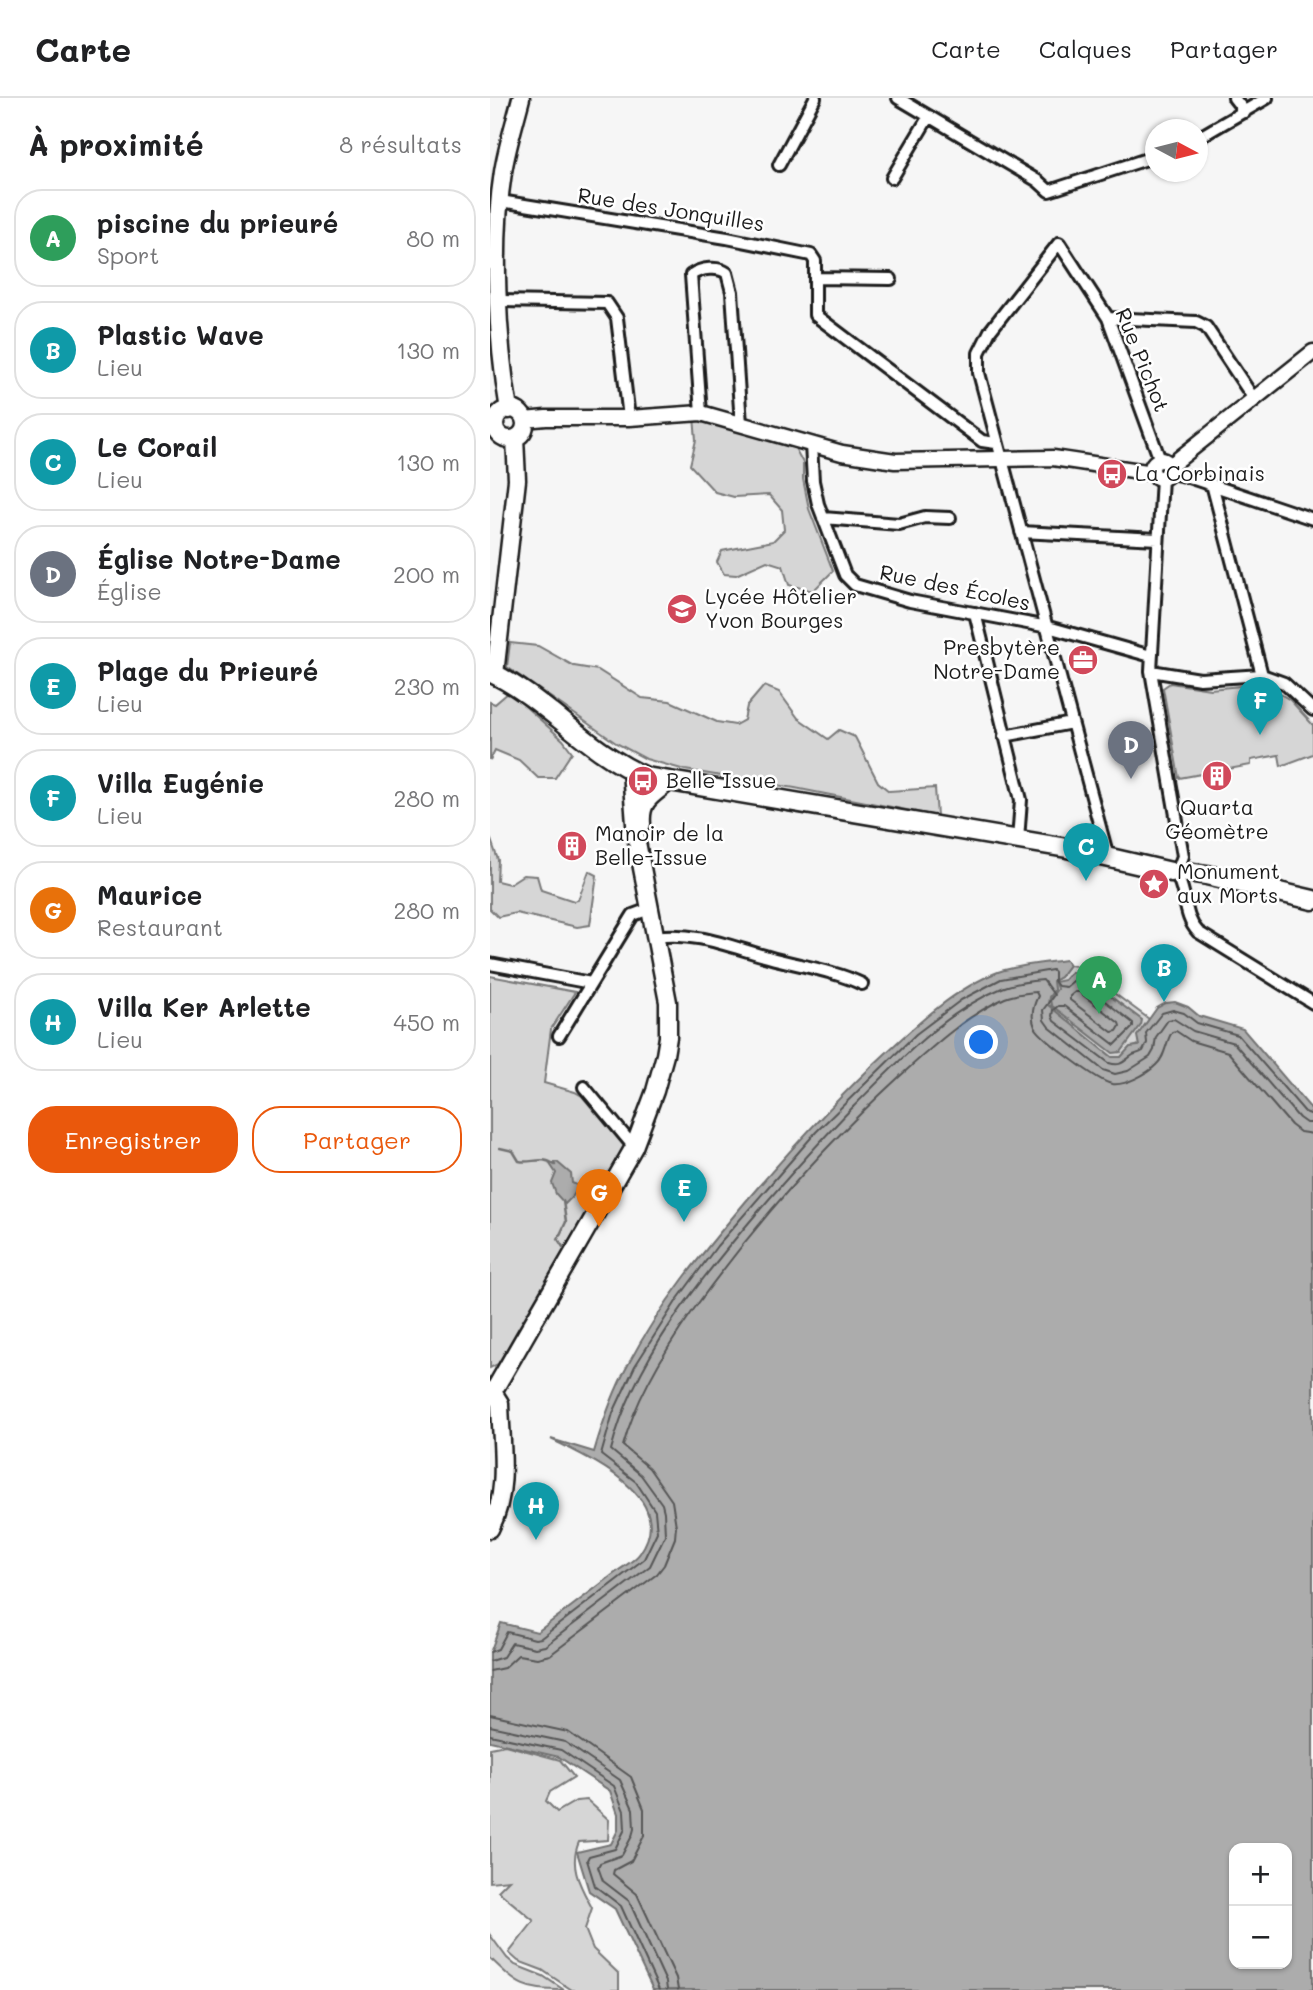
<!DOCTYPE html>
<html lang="fr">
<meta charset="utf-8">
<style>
:root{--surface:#fff;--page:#f2f2f2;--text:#202124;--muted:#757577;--line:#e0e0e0;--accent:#ea580c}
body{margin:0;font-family:Mali,sans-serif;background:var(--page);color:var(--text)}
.controls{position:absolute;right:21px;bottom:21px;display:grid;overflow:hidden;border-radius:14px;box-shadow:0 2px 5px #0004}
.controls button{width:63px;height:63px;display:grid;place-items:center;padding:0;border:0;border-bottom:2px solid var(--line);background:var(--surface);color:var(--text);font:35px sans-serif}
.compass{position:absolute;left:655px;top:21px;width:63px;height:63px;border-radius:50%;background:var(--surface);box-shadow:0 2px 5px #0004;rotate:97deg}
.you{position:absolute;left:492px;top:945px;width:24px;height:24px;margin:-18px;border:5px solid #fff;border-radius:50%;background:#1a73e8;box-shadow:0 0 0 10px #1a73e833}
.badge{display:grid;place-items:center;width:46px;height:46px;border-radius:50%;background:var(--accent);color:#fff;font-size:23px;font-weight:700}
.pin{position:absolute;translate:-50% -58px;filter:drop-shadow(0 2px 4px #0008)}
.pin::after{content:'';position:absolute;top:37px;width:24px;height:21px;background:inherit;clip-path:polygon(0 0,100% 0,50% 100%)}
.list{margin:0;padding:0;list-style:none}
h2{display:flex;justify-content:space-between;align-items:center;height:91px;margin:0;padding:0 28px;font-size:30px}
h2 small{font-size:23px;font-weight:400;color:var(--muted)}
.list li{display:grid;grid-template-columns:46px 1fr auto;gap:21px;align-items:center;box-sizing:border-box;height:98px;margin:0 14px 14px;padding:0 14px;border:2px solid var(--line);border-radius:28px}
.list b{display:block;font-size:26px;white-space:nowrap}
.list p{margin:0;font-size:23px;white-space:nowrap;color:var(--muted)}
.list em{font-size:23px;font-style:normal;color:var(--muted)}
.actions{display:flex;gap:14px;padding:21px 28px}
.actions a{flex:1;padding:16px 0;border:2px solid var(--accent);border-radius:28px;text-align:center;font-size:24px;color:var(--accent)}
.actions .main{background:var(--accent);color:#fff}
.map{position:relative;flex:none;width:823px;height:1892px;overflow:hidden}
header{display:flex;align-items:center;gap:42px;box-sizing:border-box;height:98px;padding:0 35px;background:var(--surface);border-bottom:2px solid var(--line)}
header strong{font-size:33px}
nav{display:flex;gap:38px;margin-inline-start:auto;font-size:24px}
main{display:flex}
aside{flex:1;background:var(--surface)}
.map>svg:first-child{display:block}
.green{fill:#d6d6d6;stroke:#797979;stroke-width:2}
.water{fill:#acacac;stroke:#727272;stroke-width:2;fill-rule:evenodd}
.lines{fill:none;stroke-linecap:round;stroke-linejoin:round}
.shore{stroke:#565656;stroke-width:2}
.stream{stroke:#727272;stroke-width:2.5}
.minor-casing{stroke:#1c1c1c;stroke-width:16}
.tertiary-casing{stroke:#1c1c1c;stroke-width:19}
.secondary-casing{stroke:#1c1c1c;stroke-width:21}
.primary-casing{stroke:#1c1c1c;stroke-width:23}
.minor{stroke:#fff;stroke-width:10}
.tertiary{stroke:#fff;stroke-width:14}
.secondary{stroke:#fff;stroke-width:16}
.primary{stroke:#fff;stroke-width:18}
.labels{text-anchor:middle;stroke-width:5;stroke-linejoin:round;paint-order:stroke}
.street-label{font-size:21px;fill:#1c1c1c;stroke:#fff}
.poi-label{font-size:21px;fill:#1c1c1c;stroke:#fff;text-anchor:start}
</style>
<header>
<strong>Carte</strong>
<nav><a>Carte</a><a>Calques</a><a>Partager</a></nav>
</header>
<main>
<aside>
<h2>À proximité<small>8 résultats</small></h2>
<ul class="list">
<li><span class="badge" style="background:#2e9e5b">A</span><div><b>piscine du prieuré</b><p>Sport</p></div><em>80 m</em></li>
<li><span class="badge" style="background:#0f9aa8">B</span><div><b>Plastic Wave</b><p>Lieu</p></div><em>130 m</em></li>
<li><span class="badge" style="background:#0f9aa8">C</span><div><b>Le Corail</b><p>Lieu</p></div><em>130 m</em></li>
<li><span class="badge" style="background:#6b7280">D</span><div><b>Église Notre-Dame</b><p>Église</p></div><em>200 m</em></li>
<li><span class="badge" style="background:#0f9aa8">E</span><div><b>Plage du Prieuré</b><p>Lieu</p></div><em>230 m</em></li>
<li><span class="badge" style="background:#0f9aa8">F</span><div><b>Villa Eugénie</b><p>Lieu</p></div><em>280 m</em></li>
<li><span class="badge" style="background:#e8710a">G</span><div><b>Maurice</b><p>Restaurant</p></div><em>280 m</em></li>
<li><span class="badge" style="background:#0f9aa8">H</span><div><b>Villa Ker Arlette</b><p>Lieu</p></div><em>450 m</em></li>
</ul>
<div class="actions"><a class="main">Enregistrer</a><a>Partager</a></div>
</aside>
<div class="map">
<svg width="823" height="1892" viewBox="0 0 823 1892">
<rect width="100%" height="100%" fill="#f6f6f6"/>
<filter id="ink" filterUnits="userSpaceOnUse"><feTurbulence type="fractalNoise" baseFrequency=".0143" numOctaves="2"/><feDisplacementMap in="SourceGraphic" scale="14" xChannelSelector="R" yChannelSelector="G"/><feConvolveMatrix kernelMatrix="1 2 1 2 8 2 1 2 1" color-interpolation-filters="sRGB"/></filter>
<g filter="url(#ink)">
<path class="green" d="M204,319L218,321L305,350L313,365V381L319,411L343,473L323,493L299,487L293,468L277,463L246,477L234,476L227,464L232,453L283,443L294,432L292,412L279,397L244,399L225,394L200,367L206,342Z
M20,545L48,548L84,568L108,572L152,600L180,603L227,624L245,627L254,622L257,608L274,588L289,594L308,620L338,641L349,632L365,639L388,684L399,693L445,690L447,718L305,690L195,672L156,661L126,645L17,569Z
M680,585L720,591L761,587L777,588L800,602L823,627V656L791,668L789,657L761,662V667L689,680L673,590Z
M19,594L73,642L82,654L65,680H48L29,662L5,652L0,662V604L5,606Z
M0,739L8,762L7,783L19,786L33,777L47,778L51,792L84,803L88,802L99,773L107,777L100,827L87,829L26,815L8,819L0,811Z
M579,867L587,868L659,921L648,938L649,947L640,950L631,959H622L560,910L557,903L564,892L563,883L570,879Z
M0,878L85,894L61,931L54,985L85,994L92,998L134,1048L8,1266L0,1270Z
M15,1647L70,1662L84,1679L60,1694L56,1703L67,1714L86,1703L97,1702L119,1722L118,1742L89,1744C78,1769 91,1789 102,1810L95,1831L103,1851L129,1876V1892H82L52,1872L28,1863L19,1855L44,1823L8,1793L19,1782L0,1784V1650Z
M0,1837L17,1860L25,1867L53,1878L74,1892C33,1892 29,1888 0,1860Z"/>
<path class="water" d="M576,862L579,867L570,879L563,883L564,892L559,899L558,907L622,959H631L640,949L649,948L647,938L667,910L676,905L685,904L698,909L709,918L753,931L823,1013V1892H163L125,1811L99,1793L87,1754L121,1746L128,1732V1716L120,1693L69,1659L0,1643V1555L11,1525L47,1534C73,1515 99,1495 125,1475C132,1469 145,1463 150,1455C190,1399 98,1360 61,1341L104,1354C113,1323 123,1294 139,1265C170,1206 214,1153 257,1102C301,1051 346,1001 396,955C428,925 466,890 508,874C528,867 554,865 576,862ZM744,1750H797V1866H744Z
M581,874H588L652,922L651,927L631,954L623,955L561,907L560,901L567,891L565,884L574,882Z
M67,1064L81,1076L82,1085L89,1088L83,1098L75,1106L66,1096L62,1085L66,1075L60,1066Z"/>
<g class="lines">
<path class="shore" d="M585,894H589L629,925L630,928L627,933L622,934L580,902V898Z
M0,1554L8,1551L17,1534L45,1541L51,1540L154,1461L167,1434L165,1413L146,1384L111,1357L123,1315L145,1268L187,1202L227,1148L326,1034L426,936L471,902L511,881L562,872L564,874V883L568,888L576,889L583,883L588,882L643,925V929L625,947L574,908H568L563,912L562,918L564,923L619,965C632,969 633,963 643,957C646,956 650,955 653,953L657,945L656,935L672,915L683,912L694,915L707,925L748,937L815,1014L823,1017
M0,1563L13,1559L22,1545L45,1550L55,1548L160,1468L175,1437L174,1414L172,1406L151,1377L121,1352C144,1262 208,1184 267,1115C299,1078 330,1043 363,1009C407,965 454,914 512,890C524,885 541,883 553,882L564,897L553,912L554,922L559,929L613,972L625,976L638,973L660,959L664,952L666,939L678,922L684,921L703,933L744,945L809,1020L816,1025H823
M0,1573L14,1570L28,1557L47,1560L60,1557L167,1476L174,1467L185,1440L186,1428L182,1403L159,1370L133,1348C146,1299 175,1252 204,1211C263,1129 334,1048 409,979C441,950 475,918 515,900C524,896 537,895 546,894L548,898C543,908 540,918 545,929C552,941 609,984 622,986C635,988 657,976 666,967C676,958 675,945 682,934L686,933L701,943L738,954L801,1027L810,1034L823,1036
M0,1617L78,1634L141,1679L154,1711V1738L141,1763L124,1772L123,1776L147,1796L186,1880L188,1892
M0,1628L75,1644L130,1682L143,1711L144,1731L142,1738L132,1757L110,1765L108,1769L113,1783L139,1803L176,1884L177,1892
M0,1637L71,1652L124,1688L134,1713L135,1731L125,1751L99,1758L97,1762L105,1788L131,1808L169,1892"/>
<path class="stream" d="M10,1050L23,1053L29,1063C42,1066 52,1057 65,1067
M73,1149L68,1141L76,1124L73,1103"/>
<g class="minor-casing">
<path id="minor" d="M408,0L548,83L559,93L666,58
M744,0L755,14
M708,40L777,0
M289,67L325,0
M402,80L439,18
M10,103L237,140L321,157L325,163V217L492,343L506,345
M325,180L401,181
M9,203L117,205L127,220L139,320
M618,220L706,224L716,229L764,301
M211,315L201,177C211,170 228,168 237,175L242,194L251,326
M321,346L323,383L328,406L355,477L365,487L420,503L558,529L661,558
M679,375L695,378L823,421
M672,380L661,573L693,758L690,766
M722,386L772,577
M333,420L409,426L435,419L460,420
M531,434L668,441
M485,515L531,702L528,742
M661,573L710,581L772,577L794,585L823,612
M514,638L582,625
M618,759L489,275V255L500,233L569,145L618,220L670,362
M689,782C697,800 694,819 708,834L823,905
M166,839C205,833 241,849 278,859C309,868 343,872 372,886
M0,866L101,885
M69,938L143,817L159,811
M94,989L144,1049"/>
</g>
<g class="tertiary-casing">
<path id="tertiary" d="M34,322L56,320H139L211,315L352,355L405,363L563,360L663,375
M662 371a9 9 0 1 1 18 0a9 9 0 1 1-18 0Z
M680,368L823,254"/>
</g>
<g class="secondary-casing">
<path id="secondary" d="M5 326a15 15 0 1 1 30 0a15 15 0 1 1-30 0Z
M19,312C7,242 2,143 13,74C17,49 25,24 31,0
M5,576L27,382L25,340
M152,726C150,702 162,698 179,684
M0,1431C20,1392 11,1347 10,1305L3,1294L144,1049L165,993L175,957L178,939V904L146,739L141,673"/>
</g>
<g class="primary-casing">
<path id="primary" d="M0,574C57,601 97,654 156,679L577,750L681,774
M697,774L717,777L823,802"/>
</g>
<use href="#minor" class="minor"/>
<use href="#tertiary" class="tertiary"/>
<use href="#secondary" class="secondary"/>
<use href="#primary" class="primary"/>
</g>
</g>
<defs>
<g id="bus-disc" transform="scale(1.575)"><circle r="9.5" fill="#d1495b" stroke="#fff"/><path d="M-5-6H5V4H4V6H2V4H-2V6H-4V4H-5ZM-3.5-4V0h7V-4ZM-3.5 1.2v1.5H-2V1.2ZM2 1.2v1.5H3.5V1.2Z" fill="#fff"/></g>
<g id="school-disc" transform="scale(1.575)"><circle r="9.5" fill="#d1495b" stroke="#fff"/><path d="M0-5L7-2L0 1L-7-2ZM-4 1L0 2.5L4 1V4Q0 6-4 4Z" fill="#fff"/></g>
<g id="office-disc" transform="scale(1.575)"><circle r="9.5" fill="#d1495b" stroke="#fff"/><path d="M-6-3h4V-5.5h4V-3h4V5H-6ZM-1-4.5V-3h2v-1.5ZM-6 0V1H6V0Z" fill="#fff"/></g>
<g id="building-disc" transform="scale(1.575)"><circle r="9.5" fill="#d1495b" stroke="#fff"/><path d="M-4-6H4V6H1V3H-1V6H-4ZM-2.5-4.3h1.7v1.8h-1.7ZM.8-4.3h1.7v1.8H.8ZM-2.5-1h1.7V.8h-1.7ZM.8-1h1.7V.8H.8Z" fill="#fff"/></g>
<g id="sight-disc" transform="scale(1.575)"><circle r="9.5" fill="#d1495b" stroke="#fff"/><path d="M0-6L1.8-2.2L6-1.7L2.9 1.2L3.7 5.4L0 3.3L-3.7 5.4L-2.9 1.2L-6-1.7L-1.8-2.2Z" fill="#fff"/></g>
</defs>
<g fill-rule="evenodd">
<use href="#bus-disc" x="622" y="376"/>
<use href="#school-disc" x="192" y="511"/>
<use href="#office-disc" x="593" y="562"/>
<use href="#building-disc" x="727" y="678"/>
<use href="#bus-disc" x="153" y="683"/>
<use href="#building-disc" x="82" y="748"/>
<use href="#sight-disc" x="664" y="786"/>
</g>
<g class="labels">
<g class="street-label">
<text transform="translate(181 112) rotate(9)" y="7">Rue des Jonquilles</text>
<text transform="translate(652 262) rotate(68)" y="7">Rue Pichot</text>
<text transform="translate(465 490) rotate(12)" y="7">Rue des Écoles</text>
</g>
<g class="poi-label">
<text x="645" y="383">La Corbinais</text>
<text x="215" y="506">Lycée Hôtelier<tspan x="215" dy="24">Yvon Bourges</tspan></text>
<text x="570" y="557" text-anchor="end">Presbytère<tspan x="570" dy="24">Notre-Dame</tspan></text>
<text x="176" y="690">Belle Issue</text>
<text x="727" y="717" text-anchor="middle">Quarta<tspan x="727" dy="24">Géomètre</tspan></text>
<text x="105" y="743">Manoir de la<tspan x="105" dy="24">Belle-Issue</tspan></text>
<text x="687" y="781">Monument<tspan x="687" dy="24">aux Morts</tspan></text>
</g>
</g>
</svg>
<div class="controls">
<button>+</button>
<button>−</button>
</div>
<svg class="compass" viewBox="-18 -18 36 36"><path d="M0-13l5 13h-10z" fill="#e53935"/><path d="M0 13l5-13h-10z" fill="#757577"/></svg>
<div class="you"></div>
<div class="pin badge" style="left:609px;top:916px;background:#2e9e5b">A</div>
<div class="pin badge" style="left:674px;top:904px;background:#0f9aa8">B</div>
<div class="pin badge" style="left:596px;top:783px;background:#0f9aa8">C</div>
<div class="pin badge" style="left:641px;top:681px;background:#6b7280">D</div>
<div class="pin badge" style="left:194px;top:1124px;background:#0f9aa8">E</div>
<div class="pin badge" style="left:770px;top:637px;background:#0f9aa8">F</div>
<div class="pin badge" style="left:109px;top:1129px;background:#e8710a">G</div>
<div class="pin badge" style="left:46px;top:1442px;background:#0f9aa8">H</div>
</div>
</main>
